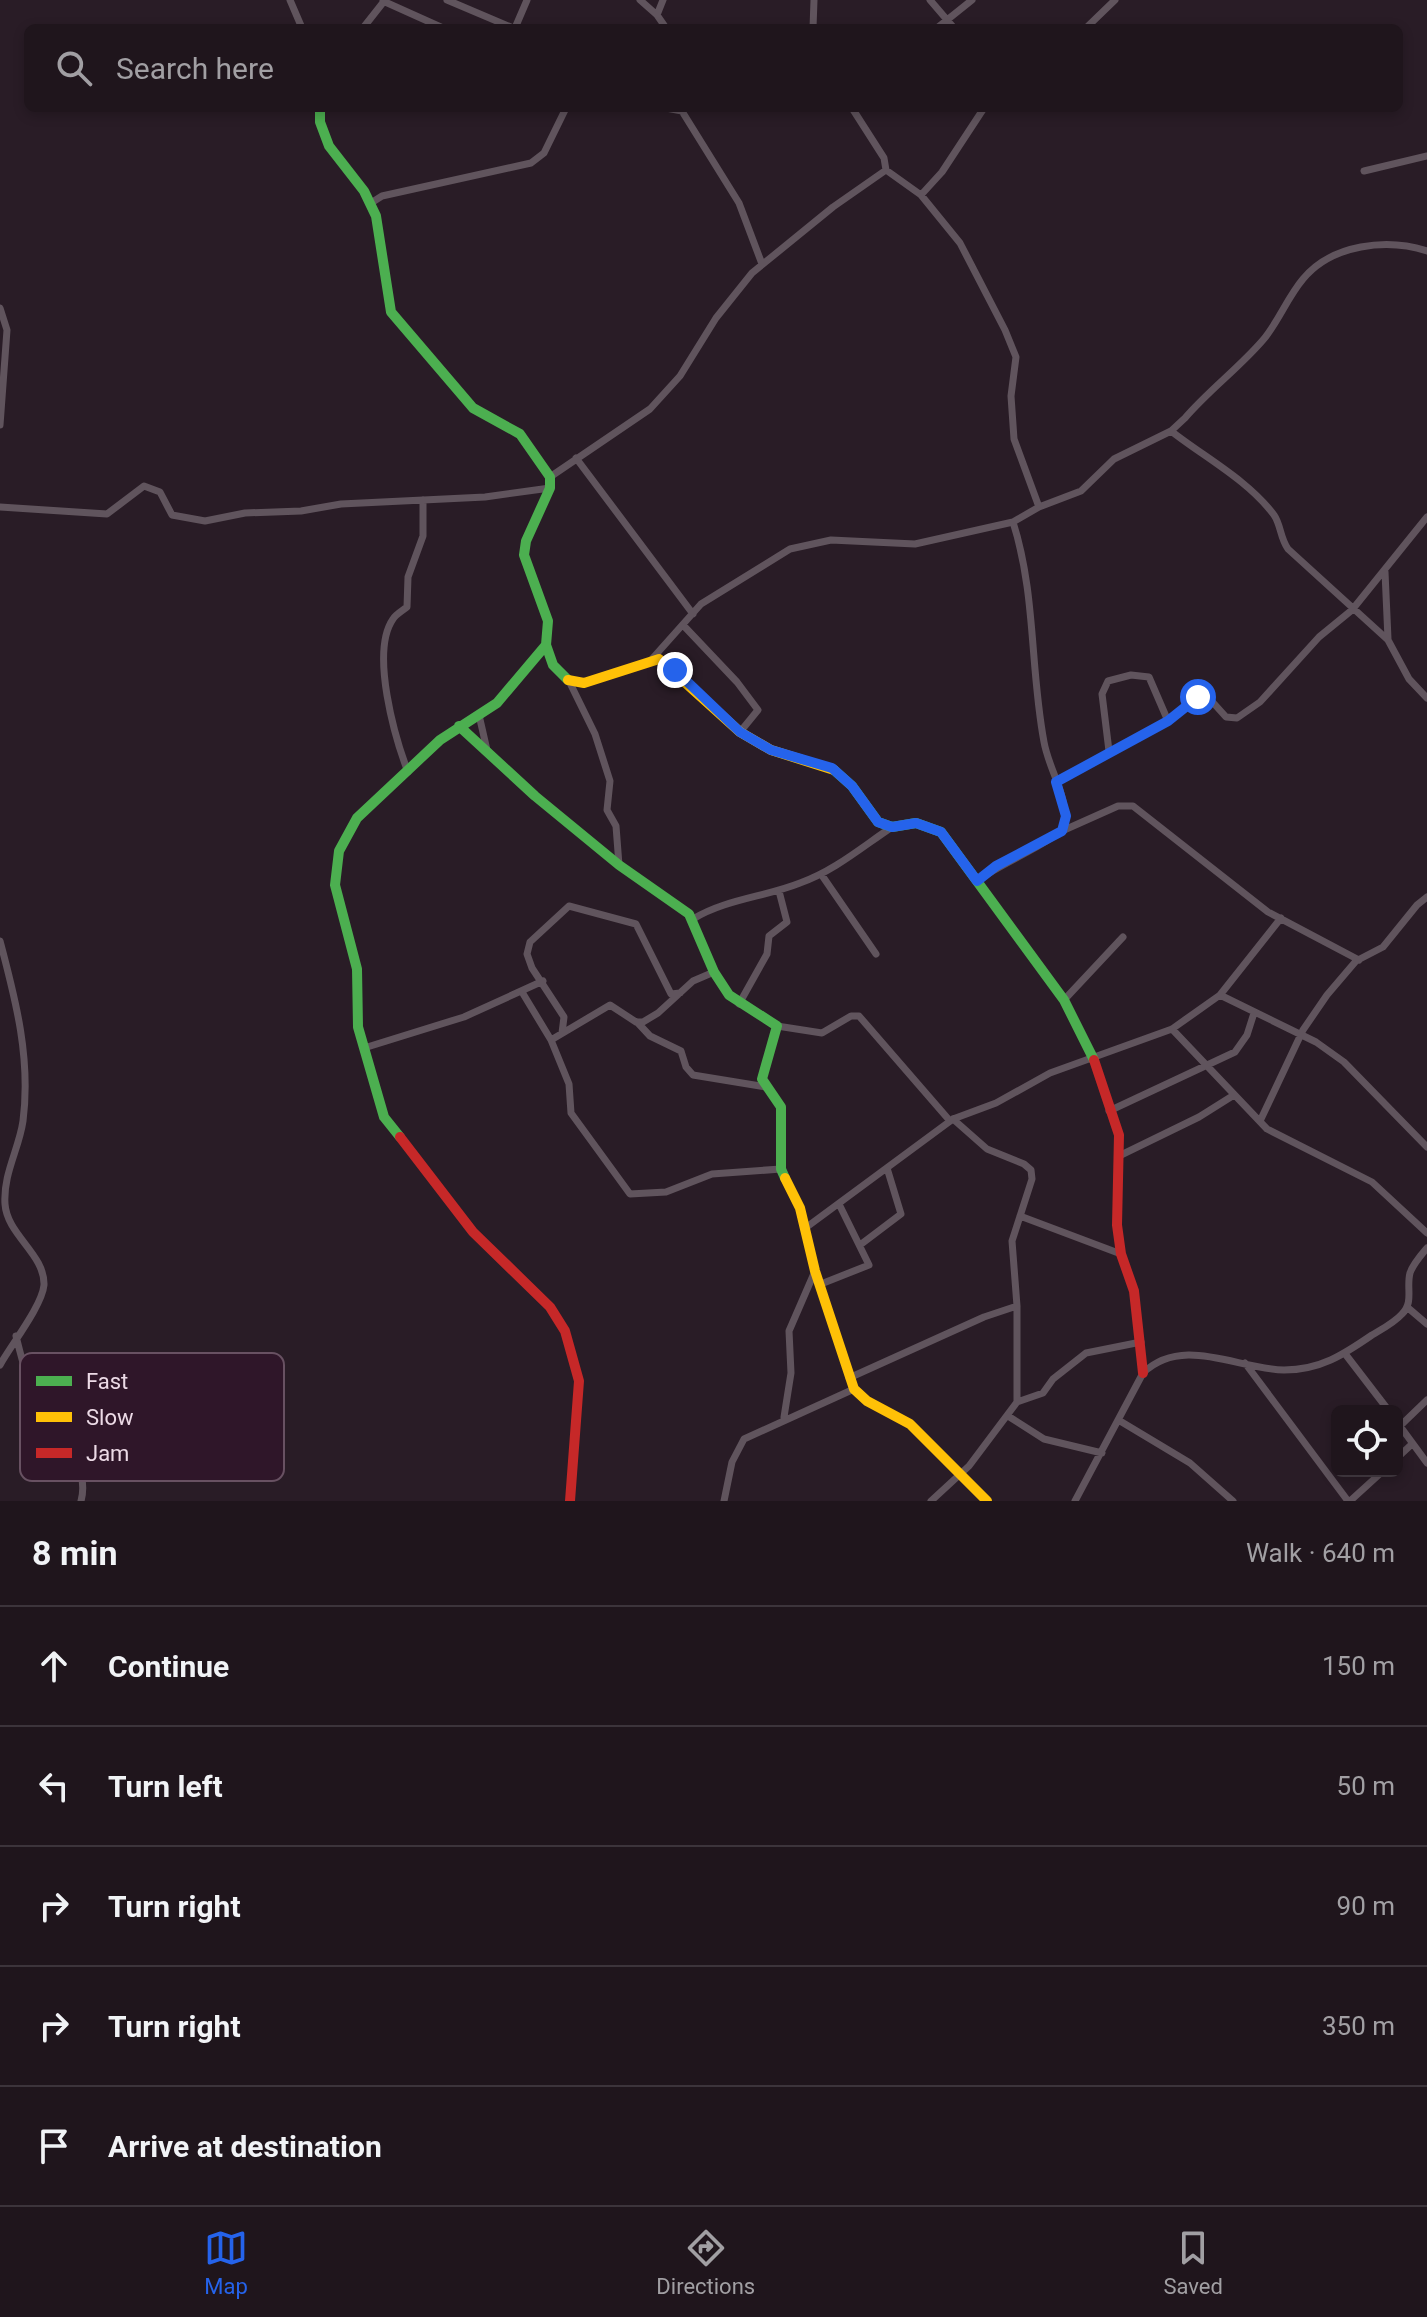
<!DOCTYPE html>
<meta charset="utf-8">
<style>
:root{--surface:#1f151c;--page:#271e25;--text:#f1f3f6;--muted:#a19fa3;--line:#3c343b;--accent:#2563eb}
body{margin:0;font-family:Roboto,sans-serif;background:var(--page);color:var(--text)}
.controls{position:absolute;right:24px;bottom:24px;display:grid;overflow:hidden;border-radius:12px;box-shadow:0 4px 12px #0003}
.controls button{width:72px;height:72px;display:grid;place-items:center;padding:0;border:0;border-bottom:2px solid var(--line);background:var(--surface);color:var(--text);font:40px sans-serif}
.stop{position:absolute;width:24px;height:24px;margin:-18px;border:6px solid #2563eb;border-radius:50%;background:#fff}
.stop.end{background:#2563eb;border-color:#fff;box-shadow:0 2px 8px #0008}
.list{margin:0;padding:0;list-style:none}
h2{display:flex;justify-content:space-between;align-items:center;height:104px;margin:0;padding:0 32px;font-size:34px}
h2 small{font-size:26px;font-weight:400;color:var(--muted)}
.list li{display:grid;grid-template-columns:52px 1fr auto;gap:24px;align-items:center;box-sizing:border-box;height:120px;padding:0 32px;border-top:2px solid var(--line)}
.list b{display:block;font-size:30px;white-space:nowrap}
.list em{font-size:26px;font-style:normal;color:var(--muted)}
.icon{flex:none;width:44px;height:44px;fill:none;stroke:currentColor;stroke-width:2;stroke-linecap:round;stroke-linejoin:round}
.map{position:relative;flex:none;width:1427px;height:1501px;overflow:hidden}
.search{position:absolute;background:var(--surface);box-shadow:0 4px 12px #0003;left:24px;right:24px;top:24px;height:88px;display:flex;align-items:center;gap:20px;box-sizing:border-box;padding:0 28px;border-radius:12px;color:var(--muted);font-size:30px}
.sheet{height:704px;background:var(--surface)}
nav{display:flex;justify-content:space-around;align-items:center;box-sizing:border-box;height:112px;border-top:2px solid var(--line);background:var(--surface);font-size:22px;color:var(--muted)}
nav a{display:grid;justify-items:center;gap:4px}
nav .on{color:var(--accent)}
.map>svg:first-child{display:block}
.lines{fill:none;stroke-linecap:round;stroke-linejoin:round}
.street{stroke:#60545d;stroke-width:7}
.fast{stroke:#4caf50;stroke-width:10}
.slow{stroke:#ffc107;stroke-width:10}
.jam{stroke:#c62828;stroke-width:10}
.route{stroke:#2563eb;stroke-width:10}
.key{fill:#2f1629;stroke:#685162;stroke-width:2}
.key-label{font-size:22px;fill:#ecdae6}
</style>
<div class="map">
<svg width="1427" height="1501" viewBox="0 0 1427 1501">
<rect width="100%" height="100%" fill="#291c26"/>
<g class="lines">
<path class="street" d="M290,0L302,28
M447,0L513,28
M640,0L657,15
M663,0L657,15L666,28
M930,0L954,28
M383,1L443,28
M363,28L385,0
M515,28L527,0
M813,28L814,0
M937,28L972,0
M1086,28L1115,0
M666,108L682,111
M680,108L739,203L762,264
M886,170L921,195L960,243L1005,330L1016,357L1011,396L1014,439L1039,507
M1364,171L1427,156
M921,195L942,172L984,108
M371,203L382,196L531,163L544,153L566,108
M0,308L7,330L0,425
M1171,431C1204,457 1248,480 1274,515C1281,525 1280,538 1288,549L1388,640L1409,679L1427,698
M576,458L693,614
M550,477L650,409L680,376L716,318L752,273L833,207L886,170L884,158L852,108
M0,507L107,514L144,486L160,492L172,515L205,521L245,513L301,511L341,504L485,497L550,488
M1385,572L1388,639
M683,625L737,682L758,710L740,732
M652,659L701,604L790,549L831,540L915,544L1013,522L1039,507L1081,491L1114,459L1171,431L1185,418C1209,390 1239,368 1263,340C1279,321 1287,298 1303,279C1332,244 1387,238 1427,251
M569,681L595,734L610,781L607,810L616,826L619,865
M479,715L487,750
M1109,751L1102,694L1108,681L1131,675L1149,677L1168,721
M408,772C395,738 370,652 393,619C396,614 402,611 407,607L408,577L423,536V500
M1056,782L1168,721L1198,697H1208L1226,717L1237,718L1260,702L1319,637L1352,610L1427,517
M1062,831L1118,806H1133L1268,912L1359,960
M821,874L876,954
M977,881C997,865 1057,841 1065,825C1068,796 1049,770 1044,742C1030,668 1036,594 1013,522
M693,919C726,899 765,897 800,883C834,871 862,847 892,827
M0,941C16,1001 31,1059 23,1121C19,1149 3,1174 5,1204C7,1235 45,1254 44,1285C42,1306 11,1345 0,1365
M522,992L551,1040L569,1084L571,1113L630,1194L666,1192L712,1174L781,1169
M1220,995L1281,918
M1064,1000L1123,937
M739,1004L767,954L769,936L787,922L779,891
M637,1022L650,1036L681,1051L686,1067L693,1075L766,1087
M777,1026L822,1033L851,1016H859L950,1121
M1172,1029L1267,1129L1372,1182L1427,1233
M562,1033L564,1017L532,968L527,954L530,942L569,906L636,924L671,994L680,993
M551,1040L610,1005L636,1022H643L658,1013L693,981L714,972
M364,1048L464,1017L543,981
M1109,1111L1235,1052L1247,1035L1254,1013
M1261,1119L1303,1030L1327,995L1356,961L1383,947L1417,905L1427,897
M1121,1155L1199,1117L1234,1095
M1020,1216L1121,1254
M804,1229L953,1119L996,1103L1050,1073L1172,1029L1220,995L1316,1042L1344,1062L1427,1147
M860,1245L901,1214L887,1168
M821,1284L869,1265L839,1204
M1407,1307L1427,1324
M16,1336C21,1356 26,1377 34,1396C49,1429 92,1461 81,1501
M1346,1355L1389,1411
M1245,1363L1348,1501
M849,1378L984,1317L1017,1306
M1017,1402L1043,1393L1053,1379L1086,1353L1141,1342
M1008,1416L1044,1439L1102,1453
M784,1417L791,1373L789,1331L815,1271
M1120,1421L1190,1463L1233,1501
M1397,1422L1427,1463
M1400,1426L1427,1400
M1397,1458L1412,1444
M724,1501L732,1462L744,1439L854,1389
M931,1501L969,1466L1017,1402V1306L1012,1241L1032,1179L1031,1170L1024,1164L987,1149L953,1119
M1075,1501L1143,1373C1183,1335 1237,1369 1284,1370C1320,1370 1343,1355 1372,1335C1382,1329 1394,1323 1402,1314C1414,1302 1406,1288 1410,1273C1413,1264 1421,1255 1427,1248
M1350,1501L1383,1471"/>
<path class="fast" d="M320,108V122L329,146L364,191L376,216L391,312L473,408L520,434L550,477V488L526,541L524,555L548,621L546,645L553,665L568,680
M459,726L535,796L619,865L689,914L714,972L729,995L777,1026L762,1079L781,1107V1169L785,1178
M834,770L852,786L878,822L892,827L916,823L941,832L1064,1000L1094,1060
M400,1137L384,1117L358,1027L357,969L335,885L339,851L357,818L440,740L497,703L546,645"/>
<path class="slow" d="M568,680L584,683L659,659L740,732L771,750L834,770
M785,1178L800,1208L815,1271L854,1389L867,1401L910,1424L987,1501"/>
<path class="jam" d="M1094,1060L1119,1135L1117,1225L1121,1254L1134,1291L1143,1373
M400,1137L473,1232L550,1307L565,1331L579,1381L570,1501"/>
</g>
<g class="lines">
<path class="route" d="M675,670L740,732L771,750L832,768L852,786L878,822L892,827L916,823L941,832L977,881L996,866L1062,831L1066,816L1056,782L1168,721L1198,697"/>
</g>
<rect x="20" y="1353" width="264" height="128" rx="12" class="key"/>
<rect x="36" y="1376" width="36" height="10" fill="#4caf50"/>
<rect x="36" y="1412" width="36" height="10" fill="#ffc107"/>
<rect x="36" y="1448" width="36" height="10" fill="#c62828"/>
<g class="key-label">
<text x="86" y="1389">Fast</text>
<text x="86" y="1425">Slow</text>
<text x="86" y="1461">Jam</text>
</g>
</svg>
<div class="controls">
<button><svg class="icon" aria-label="locate" viewBox="0 0 24 24"><circle cx="12" cy="12" r="6"/><path d="M12 2v4M12 18v4M2 12h4M18 12h4"/></svg></button>
</div>
<div class="stop" style="left:1198px;top:697px"></div>
<div class="stop end" style="left:675px;top:670px"></div>
<div class="search"><svg class="icon" aria-label="search" viewBox="0 0 24 24"><circle cx="10" cy="10" r="6"/><path d="M15 15l6 6"/></svg>Search here</div>
</div>
<section class="sheet">
<h2>8 min<small>Walk · 640 m</small></h2>
<ul class="list">
<li><svg class="icon" aria-label="ahead" viewBox="0 0 24 24"><path d="M12 20V5M6 11l6-6 6 6"/></svg><div><b>Continue</b></div><em>150 m</em></li>
<li><svg class="icon" aria-label="left" viewBox="0 0 24 24"><path d="M17 20v-9H6M10 6l-5 5 5 5"/></svg><div><b>Turn left</b></div><em>50 m</em></li>
<li><svg class="icon" aria-label="right" viewBox="0 0 24 24"><path d="M7 20v-9h11M14 6l5 5-5 5"/></svg><div><b>Turn right</b></div><em>90 m</em></li>
<li><svg class="icon" aria-label="right" viewBox="0 0 24 24"><path d="M7 20v-9h11M14 6l5 5-5 5"/></svg><div><b>Turn right</b></div><em>350 m</em></li>
<li><svg class="icon" aria-label="arrive" viewBox="0 0 24 24"><path d="M6 21V4h12l-3 4 3 4H6"/></svg><div><b>Arrive at destination</b></div></li>
</ul>
</section>
<nav>
<a class="on"><svg class="icon" aria-label="map" viewBox="0 0 24 24"><path d="M3 6l6-2 6 2 6-2v14l-6 2-6-2-6 2zM9 4v14M15 6v14"/></svg>Map</a>
<a><svg class="icon" aria-label="directions" viewBox="0 0 24 24"><path d="M12 3l9 9-9 9-9-9zM9 14v-3h6M13 9l2 2-2 2"/></svg>Directions</a>
<a><svg class="icon" aria-label="saved" viewBox="0 0 24 24"><path d="M7 4h10v16l-5-4-5 4z"/></svg>Saved</a>
</nav>
